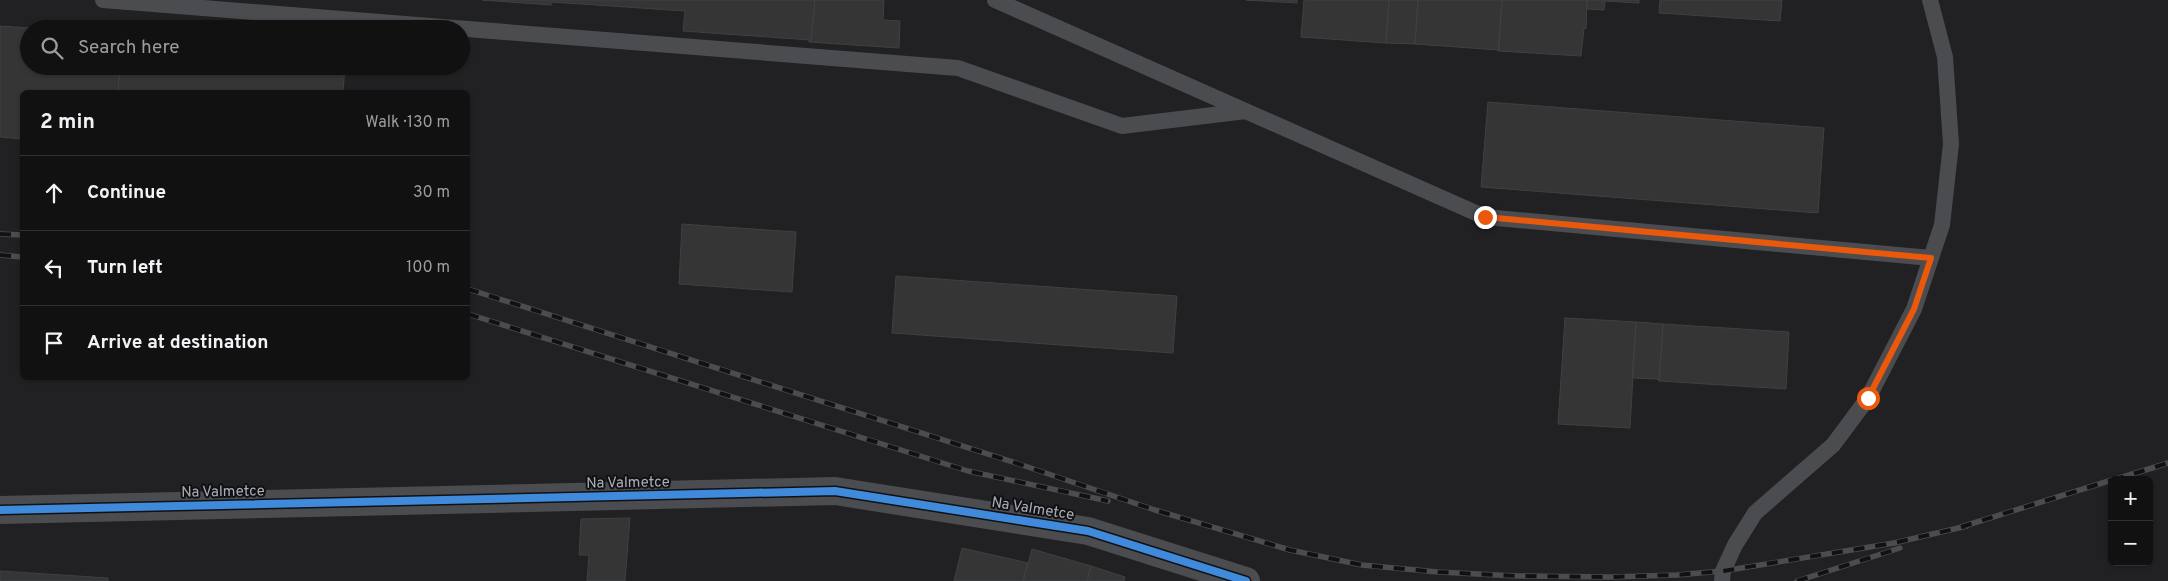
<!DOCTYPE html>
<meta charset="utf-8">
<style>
:root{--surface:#111;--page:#1a1a1a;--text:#f1f3f6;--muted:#9c9d9f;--line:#303131}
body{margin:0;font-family:Overpass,sans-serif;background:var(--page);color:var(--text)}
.controls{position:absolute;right:15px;bottom:15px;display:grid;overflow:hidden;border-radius:8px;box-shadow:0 1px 4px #0004}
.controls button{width:45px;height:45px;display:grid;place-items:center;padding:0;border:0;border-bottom:1px solid var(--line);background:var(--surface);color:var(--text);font:25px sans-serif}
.stop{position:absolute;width:15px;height:15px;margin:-11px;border:4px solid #ea580c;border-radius:50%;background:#fff}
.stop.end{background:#ea580c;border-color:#fff;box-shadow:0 1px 5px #0008}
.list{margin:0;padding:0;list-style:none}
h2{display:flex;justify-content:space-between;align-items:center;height:65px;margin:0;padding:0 20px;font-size:21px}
h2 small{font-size:16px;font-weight:400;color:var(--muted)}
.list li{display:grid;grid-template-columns:32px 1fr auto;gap:15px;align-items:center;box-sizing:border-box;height:75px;padding:0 20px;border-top:1px solid var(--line)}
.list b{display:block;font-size:19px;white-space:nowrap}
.list em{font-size:16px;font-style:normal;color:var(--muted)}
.icon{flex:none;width:28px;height:28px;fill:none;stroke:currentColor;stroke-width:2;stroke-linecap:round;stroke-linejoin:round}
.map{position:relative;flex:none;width:2168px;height:581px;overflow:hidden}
.search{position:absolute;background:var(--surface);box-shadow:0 1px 4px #0004;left:20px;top:20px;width:450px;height:55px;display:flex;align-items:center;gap:12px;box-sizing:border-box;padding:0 18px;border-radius:28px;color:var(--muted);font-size:19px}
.panel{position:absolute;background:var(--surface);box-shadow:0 1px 4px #0004;left:20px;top:90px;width:450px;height:290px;border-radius:8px}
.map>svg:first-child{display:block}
.built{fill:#212123;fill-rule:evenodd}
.building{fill:#353536;stroke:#3f4043}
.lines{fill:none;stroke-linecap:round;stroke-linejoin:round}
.lane{stroke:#4b4c50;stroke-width:16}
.street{stroke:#4b4c50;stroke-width:28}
.rail-casing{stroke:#4b4c4f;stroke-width:5.5}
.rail{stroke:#111113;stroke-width:4;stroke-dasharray:11;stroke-linecap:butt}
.cycleway-casing{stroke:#111113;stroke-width:11}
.cycleway{stroke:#408adc;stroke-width:8}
.route{stroke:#ea580c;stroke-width:6}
.labels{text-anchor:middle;stroke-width:4;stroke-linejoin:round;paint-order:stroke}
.street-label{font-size:15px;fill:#a8adb8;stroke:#111113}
</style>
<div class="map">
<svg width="2168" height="581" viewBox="0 0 2168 581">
<rect width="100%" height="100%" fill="#171717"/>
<path class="built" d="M0,0H2168V581H0ZM29,29H461V66H29ZM22,92H468V378H22ZM2112,480H2149V562H2112Z"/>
<path class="building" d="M482,0H815L811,40L683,31L685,11L551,2V5Z
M815,0H884L883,20L900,21L899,48L809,42V40H811Z
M1246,0H1297V3Z
M1304,0H1389L1386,43L1301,37Z
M1389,0H1418L1415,44L1386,43Z
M1418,0H1502L1499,50L1415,44Z
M1502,0H1587L1586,29L1584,28L1581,56L1498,51Z
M1587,0H1639V3L1605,1L1604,10L1587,9Z
M1660,0H1782L1780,21L1659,13Z
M0,26L46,29H29V66H120L118,92H22V139L0,137Z
M120,66H345L343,92H118Z
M1488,102L1824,128L1818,213L1481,187Z
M682,224L796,232L792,292L679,284Z
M896,276L1177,296L1173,353L892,333Z
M1565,318L1636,322L1630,428L1558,424Z
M1636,322L1663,324L1659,381L1657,379L1632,378Z
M1663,324L1789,332L1786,389L1659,381Z
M630,518L625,581H587L589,555H579L581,519Z
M962,548L1028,563L1023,581H954Z
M1032,549L1091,566L1087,581H1023Z
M1091,566L1125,577L1124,581H1087Z
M0,571L108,578V581H0Z"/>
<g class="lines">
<path class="lane" d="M103,0L958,68L1122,126L1246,111
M995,0L1485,217L1931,258
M1722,581L1723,571L1735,545L1755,513L1833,445L1868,398L1914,309L1942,225L1951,144L1945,57L1930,0"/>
<path class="street" d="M0,510L835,491L1088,531L1246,581"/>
<g class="rail-casing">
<path id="rail" d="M0,234L22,235
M0,255L22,257
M468,289L1019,464L1155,510L1290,550L1362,565L1438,572L1517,576L1611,577L1677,575L1723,571L1894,543L1967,526
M468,314L968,471L1108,501
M2113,480L2168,463
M1961,527L2112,480
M1797,581L1900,548"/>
</g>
<use href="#rail" class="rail"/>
<g class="cycleway-casing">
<path id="cycleway" d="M0,510L835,491L1088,531L1246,581"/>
</g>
<use href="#cycleway" class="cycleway"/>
</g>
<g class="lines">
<path class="route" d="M1485,217L1931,258L1914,309L1868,398"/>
</g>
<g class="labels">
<g class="street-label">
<text transform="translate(628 482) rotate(-1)" y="5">Na Valmetce</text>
<text transform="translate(223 491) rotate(-1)" y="5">Na Valmetce</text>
<text transform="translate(1033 508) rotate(9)" y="5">Na Valmetce</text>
</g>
</g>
</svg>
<div class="controls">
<button>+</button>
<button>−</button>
</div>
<div class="stop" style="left:1868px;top:398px"></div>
<div class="stop end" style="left:1485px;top:217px"></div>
<div class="search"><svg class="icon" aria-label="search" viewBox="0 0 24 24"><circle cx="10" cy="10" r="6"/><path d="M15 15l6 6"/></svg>Search here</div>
<section class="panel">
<h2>2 min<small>Walk · 130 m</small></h2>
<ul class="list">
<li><svg class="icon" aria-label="ahead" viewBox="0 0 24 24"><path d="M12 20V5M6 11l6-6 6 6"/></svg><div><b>Continue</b></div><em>30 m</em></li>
<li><svg class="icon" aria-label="left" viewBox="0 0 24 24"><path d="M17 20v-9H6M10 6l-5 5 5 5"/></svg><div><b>Turn left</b></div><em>100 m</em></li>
<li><svg class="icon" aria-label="arrive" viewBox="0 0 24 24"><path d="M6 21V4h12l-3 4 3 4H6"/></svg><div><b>Arrive at destination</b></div></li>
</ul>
</section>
</div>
